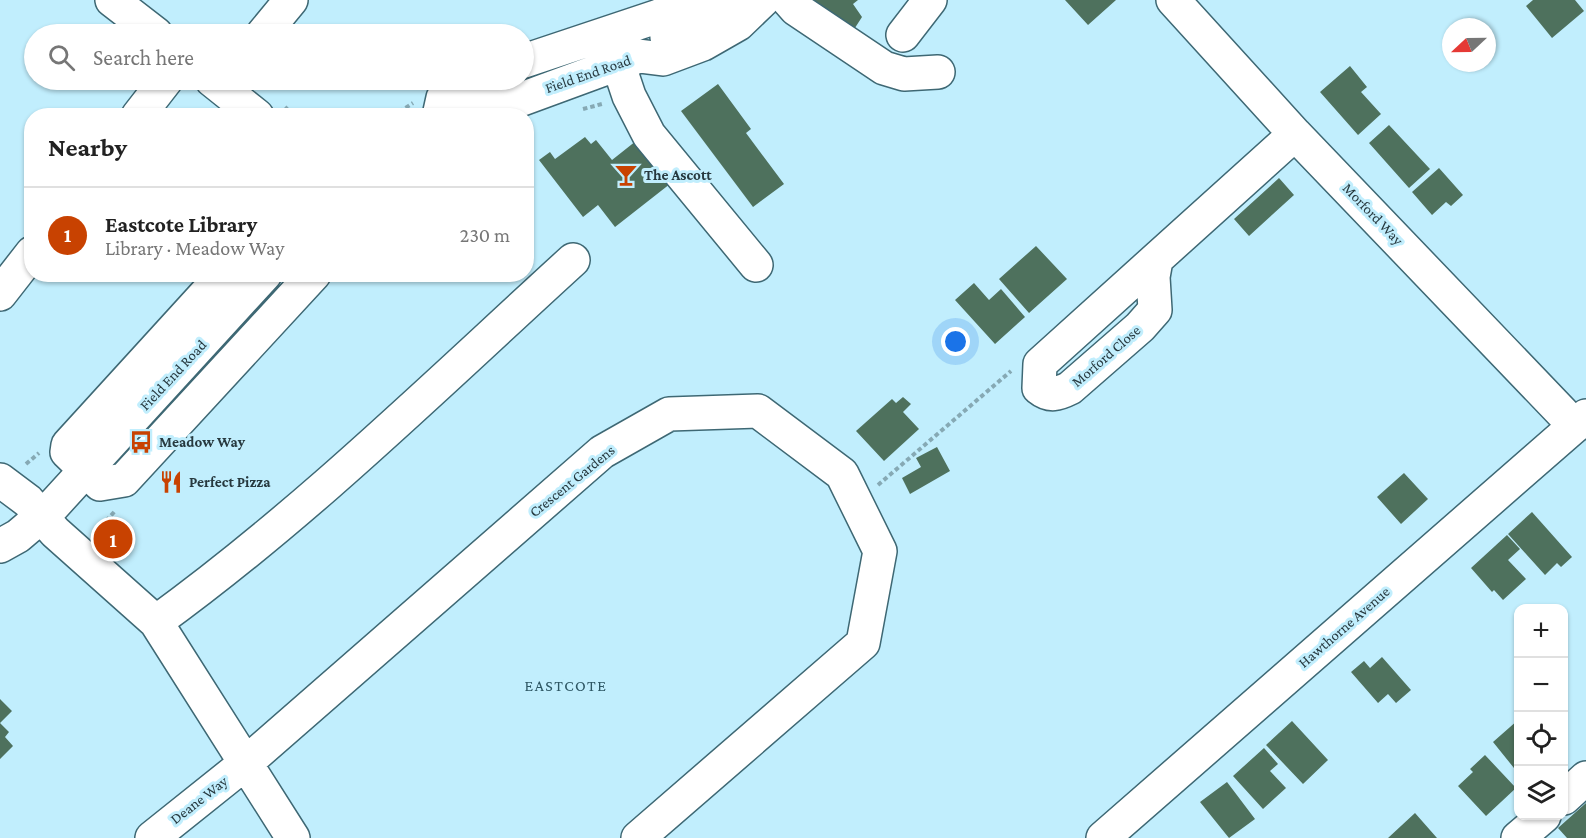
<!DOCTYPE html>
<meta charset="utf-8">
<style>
:root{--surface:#fff;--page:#f6f6f6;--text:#222;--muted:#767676;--line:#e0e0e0;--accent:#c84201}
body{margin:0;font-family:"Crimson Pro",serif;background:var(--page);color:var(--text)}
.controls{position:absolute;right:18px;bottom:18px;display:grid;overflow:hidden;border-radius:12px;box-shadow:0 2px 4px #0004}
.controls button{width:54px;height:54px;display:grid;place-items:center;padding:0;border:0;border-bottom:2px solid var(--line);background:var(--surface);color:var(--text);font:30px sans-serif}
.compass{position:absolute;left:1442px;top:18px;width:54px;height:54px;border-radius:50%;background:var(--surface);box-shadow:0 2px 4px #0004;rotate:248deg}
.you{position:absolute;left:956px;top:342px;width:21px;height:21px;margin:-15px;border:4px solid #fff;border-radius:50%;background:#1a73e8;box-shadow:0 0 0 9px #1a73e833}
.badge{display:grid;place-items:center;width:39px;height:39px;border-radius:50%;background:var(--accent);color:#fff;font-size:20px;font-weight:700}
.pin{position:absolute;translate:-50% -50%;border:3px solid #fff;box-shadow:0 2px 6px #0006}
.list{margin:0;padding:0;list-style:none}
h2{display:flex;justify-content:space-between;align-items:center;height:78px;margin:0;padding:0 24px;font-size:26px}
h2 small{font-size:20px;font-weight:400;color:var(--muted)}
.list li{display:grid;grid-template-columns:39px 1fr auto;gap:18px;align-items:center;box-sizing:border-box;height:96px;padding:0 24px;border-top:2px solid var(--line)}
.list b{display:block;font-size:22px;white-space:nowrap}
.list p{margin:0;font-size:20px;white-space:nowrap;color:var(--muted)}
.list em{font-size:20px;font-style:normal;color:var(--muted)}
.icon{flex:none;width:33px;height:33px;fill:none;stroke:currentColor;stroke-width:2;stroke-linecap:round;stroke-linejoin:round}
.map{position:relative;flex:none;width:1586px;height:838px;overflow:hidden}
.search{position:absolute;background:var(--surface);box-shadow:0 2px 4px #0004;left:24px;top:24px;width:510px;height:66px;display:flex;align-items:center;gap:15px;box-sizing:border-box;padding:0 21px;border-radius:33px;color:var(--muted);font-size:22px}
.panel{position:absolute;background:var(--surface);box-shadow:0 2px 4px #0004;left:24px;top:108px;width:510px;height:174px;border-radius:24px}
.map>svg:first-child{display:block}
.building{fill:#4e715d}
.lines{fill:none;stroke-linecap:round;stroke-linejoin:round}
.minor-casing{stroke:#3e6874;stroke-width:36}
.path{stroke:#86a9b4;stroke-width:4;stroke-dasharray:4.5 3;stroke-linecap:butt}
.minor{stroke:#fff;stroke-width:33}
.labels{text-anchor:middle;stroke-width:6;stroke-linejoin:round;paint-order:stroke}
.street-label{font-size:15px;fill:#27393f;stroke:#c1eefd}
.poi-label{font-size:15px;font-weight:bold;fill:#27393f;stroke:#c1eefd;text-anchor:start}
.neighbourhood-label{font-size:16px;letter-spacing:1.5px;fill:#2e5764;stroke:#c1eefd}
</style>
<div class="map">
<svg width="1586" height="838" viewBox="0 0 1586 838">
<rect width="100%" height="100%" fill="#c1eefd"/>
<path class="building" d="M810,0H858L853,4L862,17L851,34Z
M1065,0H1116L1088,25Z
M1533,0H1575L1584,11L1552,38L1526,6Z
M1350,66L1367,87L1361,92L1381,114L1358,135L1320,92Z
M718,84L751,129L746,133L784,184L753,207L681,111Z
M1389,125L1430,169L1409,188L1369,143Z
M585,137L591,144L596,140L612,160L641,137L675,180L615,227L598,205L583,217L539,160L550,152L555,159Z
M1439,168L1463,195L1451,206L1446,202L1432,215L1412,192Z
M1279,178L1294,195L1249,236L1234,219Z
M1036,246L1067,279L1029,313L999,279Z
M974,283L989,300L1001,289L1025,317L995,344L955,300Z
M903,397L911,404L903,412L919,429L884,461L856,431L892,399L896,403Z
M937,447L950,471L910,494L902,478L921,467L916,458Z
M1404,473L1428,499L1401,524L1377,497Z
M1532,512L1572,557L1561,567L1557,563L1545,575L1508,534Z
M1507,535L1520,549L1508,560L1526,579L1503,600L1494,590L1492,592L1471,568Z
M1382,657L1411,690L1396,703L1388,694L1378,703L1351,672L1364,661L1370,668Z
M0,699L12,711L0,723Z
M1518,720V773L1493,742Z
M1292,721L1328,760L1303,784L1266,745Z
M0,723L9,732L5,737L13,746L0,759Z
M1264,748L1278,764L1270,771L1286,788L1263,809L1233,776Z
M1485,755L1516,788L1486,816L1458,786L1473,772L1470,769Z
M1227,782L1255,819L1229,838L1200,802Z
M1586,803V838H1567L1558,828Z
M1415,813L1437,838H1388Z"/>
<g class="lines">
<g class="minor-casing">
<path id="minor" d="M112,0L156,34
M788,0L796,9L884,68L904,74L938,72
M1173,0L1295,134L1575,426
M263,34L291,0
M903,35L930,0
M667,37L731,0
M524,61L659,16L689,0
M618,63L629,96L649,135L756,265
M212,80L257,116
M138,116L166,80
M439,116L443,98L456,88L478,80
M457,116L482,106H503L639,56L663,59L703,44L738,24L763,0
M1156,260L1153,277L1155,310L1140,327L1070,388C1058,394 1050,397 1039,388L1040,364L1295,134
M224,274L68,445L67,452L100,484L124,480L314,274
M0,294L32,253
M0,480L28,501L55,532L156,622L293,838
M0,546L18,536L51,508L265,274
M156,622C305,514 437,384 573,260
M1564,798L1586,778
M152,838L247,762L602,452L669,414L758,411L842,474L880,551L863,643L638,838
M1103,838L1586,416
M1518,838L1544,816"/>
</g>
<path class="path" d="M285,107L294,116
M583,109L602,104
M393,116L413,103
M26,464L39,453
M878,485L1011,371
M96,532L115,511"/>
<use href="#minor" class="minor"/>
</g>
<defs>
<g id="bar-bare" transform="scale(1.8)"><path d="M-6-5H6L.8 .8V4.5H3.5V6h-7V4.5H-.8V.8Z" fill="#c84201" stroke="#c1eefd" stroke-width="2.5" paint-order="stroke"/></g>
<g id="bus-bare" transform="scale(1.8)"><path d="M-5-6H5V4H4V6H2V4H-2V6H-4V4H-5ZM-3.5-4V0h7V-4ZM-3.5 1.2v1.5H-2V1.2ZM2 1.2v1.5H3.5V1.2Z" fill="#c84201" stroke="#c1eefd" stroke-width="2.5" paint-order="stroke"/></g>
<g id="restaurant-bare" transform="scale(1.8)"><path d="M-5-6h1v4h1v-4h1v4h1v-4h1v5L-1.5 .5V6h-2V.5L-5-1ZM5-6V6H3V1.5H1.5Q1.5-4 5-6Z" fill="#c84201" stroke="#c1eefd" stroke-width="2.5" paint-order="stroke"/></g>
</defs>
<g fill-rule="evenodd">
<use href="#bar-bare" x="626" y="175"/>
<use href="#bus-bare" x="141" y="442"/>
<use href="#restaurant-bare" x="171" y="482"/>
</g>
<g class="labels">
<g class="street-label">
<text transform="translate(588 74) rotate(-19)" y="5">Field End Road</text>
<text transform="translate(1373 214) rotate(46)" y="5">Morford Way</text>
<text transform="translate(1106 356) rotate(-41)" y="5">Morford Close</text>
<text transform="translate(173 375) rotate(-47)" y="5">Field End Road</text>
<text transform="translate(572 481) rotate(-39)" y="5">Crescent Gardens</text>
<text transform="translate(1344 627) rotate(-41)" y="5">Hawthorne Avenue</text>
<text transform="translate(199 800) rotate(-38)" y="5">Deane Way</text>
</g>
<g class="poi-label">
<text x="644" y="180">The Ascott</text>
<text x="159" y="447">Meadow Way</text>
<text x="189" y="487">Perfect Pizza</text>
</g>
<g class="neighbourhood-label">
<text x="566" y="691">EASTCOTE</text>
</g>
</g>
</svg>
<div class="controls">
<button>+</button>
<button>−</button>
<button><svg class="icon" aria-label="locate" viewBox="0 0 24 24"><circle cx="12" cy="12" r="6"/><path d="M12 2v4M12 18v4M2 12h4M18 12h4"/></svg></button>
<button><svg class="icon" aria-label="layers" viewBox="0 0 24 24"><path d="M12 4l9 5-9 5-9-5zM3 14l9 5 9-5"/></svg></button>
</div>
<svg class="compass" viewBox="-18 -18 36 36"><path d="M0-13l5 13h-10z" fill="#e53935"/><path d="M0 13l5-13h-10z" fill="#767676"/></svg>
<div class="you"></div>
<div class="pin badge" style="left:113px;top:539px">1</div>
<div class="search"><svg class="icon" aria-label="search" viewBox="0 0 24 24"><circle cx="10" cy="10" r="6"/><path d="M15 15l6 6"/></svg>Search here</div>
<section class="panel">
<h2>Nearby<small></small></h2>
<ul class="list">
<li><span class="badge">1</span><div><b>Eastcote Library</b><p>Library · Meadow Way</p></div><em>230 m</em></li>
</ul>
</section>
</div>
